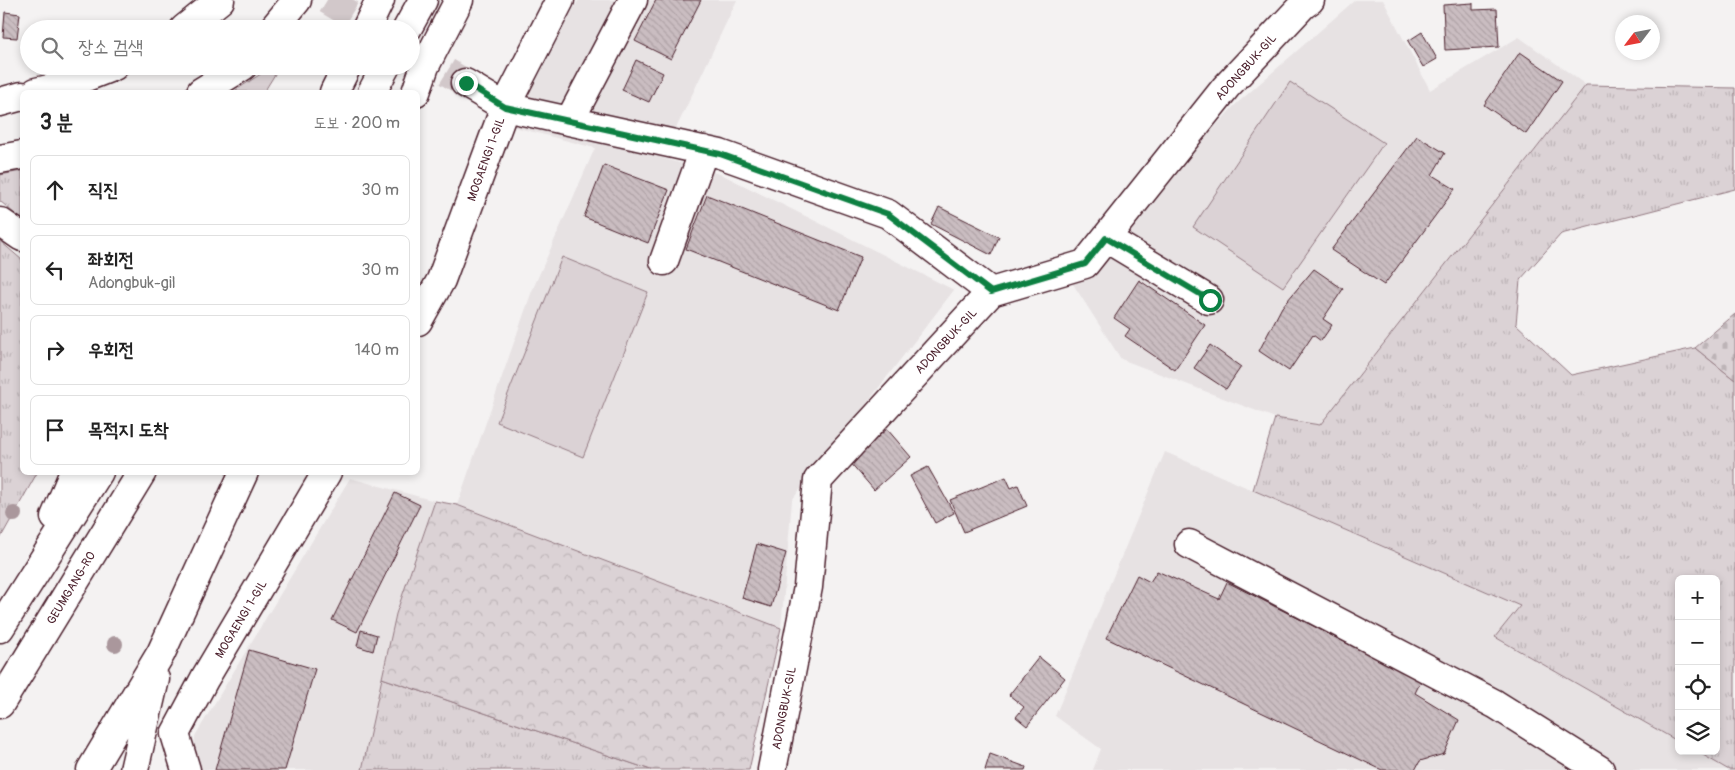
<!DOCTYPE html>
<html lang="ko">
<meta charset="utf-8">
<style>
:root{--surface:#fff;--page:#f6f6f6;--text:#222;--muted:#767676;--line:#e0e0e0}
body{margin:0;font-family:Pangolin,"Poor Story",sans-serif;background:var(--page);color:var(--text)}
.controls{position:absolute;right:15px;bottom:15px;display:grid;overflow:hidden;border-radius:8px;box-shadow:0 2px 8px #0003}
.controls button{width:45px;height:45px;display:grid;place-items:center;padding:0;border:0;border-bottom:1px solid var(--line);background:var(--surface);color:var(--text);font:25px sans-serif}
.compass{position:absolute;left:1615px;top:15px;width:45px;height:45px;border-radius:50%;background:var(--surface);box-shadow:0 2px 8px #0003;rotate:238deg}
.stop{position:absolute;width:15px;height:15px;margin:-11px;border:4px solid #0b8043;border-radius:50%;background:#fff}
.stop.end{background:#0b8043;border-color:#fff;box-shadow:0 1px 5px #0008}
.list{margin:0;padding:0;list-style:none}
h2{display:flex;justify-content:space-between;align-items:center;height:65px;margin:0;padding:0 20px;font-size:21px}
h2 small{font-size:16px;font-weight:400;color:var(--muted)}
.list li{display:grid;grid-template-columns:32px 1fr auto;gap:15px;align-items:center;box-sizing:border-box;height:70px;margin:0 10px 10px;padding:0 10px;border:1px solid var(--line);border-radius:8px}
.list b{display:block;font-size:19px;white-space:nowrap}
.list p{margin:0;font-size:16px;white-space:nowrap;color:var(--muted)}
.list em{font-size:16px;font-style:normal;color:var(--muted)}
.icon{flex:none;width:28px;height:28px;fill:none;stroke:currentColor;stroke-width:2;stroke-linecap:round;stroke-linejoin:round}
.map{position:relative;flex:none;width:1735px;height:770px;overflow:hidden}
.search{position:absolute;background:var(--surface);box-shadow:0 2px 8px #0003;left:20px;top:20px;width:400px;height:55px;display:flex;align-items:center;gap:12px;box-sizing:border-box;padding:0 18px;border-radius:28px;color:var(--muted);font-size:19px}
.panel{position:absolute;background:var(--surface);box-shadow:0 2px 8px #0003;left:20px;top:90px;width:400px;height:385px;border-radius:8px}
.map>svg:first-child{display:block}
.built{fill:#e7e2e3}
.grass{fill:url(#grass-tufts);stroke:#927880}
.forest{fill:url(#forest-crowns);stroke:#927880}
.cemetery{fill:url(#cemetery-stones);stroke:#927880}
.garden{fill:#dbd2d5;stroke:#927880}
.building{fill:url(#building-back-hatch);stroke:#4a1f2b}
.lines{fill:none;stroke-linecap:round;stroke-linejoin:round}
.minor-tunnel{stroke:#d2c8ca;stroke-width:28;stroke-dasharray:28 14;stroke-linecap:butt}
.minor-casing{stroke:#4a1f2b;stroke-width:31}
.highway-casing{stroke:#4a1f2b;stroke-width:31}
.minor{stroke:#fff;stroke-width:28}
.highway{stroke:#fff;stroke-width:28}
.tree{fill:#aa979c}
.route{stroke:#0b8043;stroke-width:6}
.labels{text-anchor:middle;stroke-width:4.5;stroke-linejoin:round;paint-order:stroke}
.street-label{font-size:12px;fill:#4a1f2b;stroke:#fff}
</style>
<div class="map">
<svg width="1735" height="770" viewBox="0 0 1735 770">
<defs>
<pattern id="grass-tufts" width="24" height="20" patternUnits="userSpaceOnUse" patternTransform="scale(1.25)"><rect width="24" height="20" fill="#dbd2d5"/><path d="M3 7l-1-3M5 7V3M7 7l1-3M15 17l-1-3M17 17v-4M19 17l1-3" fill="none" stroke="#bdb4b7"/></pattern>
<pattern id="forest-crowns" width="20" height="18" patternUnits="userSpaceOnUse" patternTransform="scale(1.25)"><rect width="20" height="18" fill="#dbd2d5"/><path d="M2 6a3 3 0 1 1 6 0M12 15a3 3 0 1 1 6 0" fill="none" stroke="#bdb4b7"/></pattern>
<pattern id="cemetery-stones" width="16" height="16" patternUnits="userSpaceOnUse" patternTransform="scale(1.25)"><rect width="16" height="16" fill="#dbd2d5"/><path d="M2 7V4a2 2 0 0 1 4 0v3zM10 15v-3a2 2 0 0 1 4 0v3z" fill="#bdb4b7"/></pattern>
<pattern id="building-back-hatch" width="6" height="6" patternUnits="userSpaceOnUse" patternTransform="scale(1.25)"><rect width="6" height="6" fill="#cabdc1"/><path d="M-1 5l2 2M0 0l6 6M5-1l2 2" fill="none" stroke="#afa2a6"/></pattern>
</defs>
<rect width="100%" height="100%" fill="#f4f2f2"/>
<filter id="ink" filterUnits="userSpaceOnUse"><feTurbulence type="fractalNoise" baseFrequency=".02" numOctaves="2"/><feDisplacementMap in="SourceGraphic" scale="10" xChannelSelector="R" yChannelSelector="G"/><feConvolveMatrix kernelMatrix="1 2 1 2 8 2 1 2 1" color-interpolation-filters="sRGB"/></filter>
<g filter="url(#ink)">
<path class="built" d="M579,0H737L662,158L723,175L954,290L792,500L781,628L722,609L457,505L532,291L595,148L499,123Z
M1355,0H1383L1430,90L1519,37L1586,85L1320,425L1275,418L1121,359L1073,284L1234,106Z
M1165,452L1520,606L1496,638L1679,742V751H1696L1729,770H1093L1101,749L1055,716Z
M350,478L435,501L396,614L362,770H194L195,736Z"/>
<path class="grass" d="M273,66H280L264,92H233Z
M1586,85L1735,88V189L1561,234L1520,280L1516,324L1571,375L1695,348L1735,380V770H1729L1696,751H1716V579H1679V742L1495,637L1520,606L1253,490L1275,418L1320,425Z
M22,171V220L0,201V175Z
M0,241L22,260V472L37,473L0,539Z
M382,678L651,770H362Z"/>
<path class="forest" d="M435,501L457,505L781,628L749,770H651L382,678L396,614Z"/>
<path class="cemetery" d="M1735,314V380L1695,348Z"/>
<path class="garden" d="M1290,82L1384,143L1283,287L1193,227Z
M562,257L648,292L583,457L497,422Z"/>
<path class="building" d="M656,0H701L671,59L635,41Z
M1473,3V10L1497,9L1499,47L1445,50L1443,5Z
M5,12L20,14L17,38L3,37Z
M1422,32L1437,59L1423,67L1408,41Z
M1520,52L1562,81L1526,134L1484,105Z
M636,60L663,73L649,102L622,90Z
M1417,136L1445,153L1432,175L1455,189L1384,285L1331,250Z
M604,165L669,190L648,243L584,217Z
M707,195L861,257L839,310L686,249Z
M939,207L999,237L991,255L931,224Z
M1314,269L1343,289L1323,319L1332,325L1321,341L1313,335L1289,371L1259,351L1282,307Z
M1139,280L1205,325L1175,370L1125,336L1130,329L1114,318Z
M1210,345L1241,367L1226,389L1194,368Z
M887,429L911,457L874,490L849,461Z
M928,467L954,513L935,523L910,476Z
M1006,477L1011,488L1018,485L1027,506L964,532L950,500Z
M395,493L420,505L357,632L332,620Z
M757,544L786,553L771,607L742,598Z
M1157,571L1219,599L1227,582L1421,681L1415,693L1459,720L1444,754L1420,761L1415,770H1382L1106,638L1137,575L1150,582Z
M361,630L377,635L373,651L357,646Z
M249,650L315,669L285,770H215Z
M1039,657L1065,678L1027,726L1016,717L1024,707L1009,695Z
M990,754L1026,767L1025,770H985Z"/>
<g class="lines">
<path class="minor-tunnel" d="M327,0L375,29
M411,50L465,83"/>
<g class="minor-casing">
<path id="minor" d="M184,29L220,0
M465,83L505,107L720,154L888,214L991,292
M36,92L66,85L114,66
M0,102L22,96
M570,120L633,0
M1106,238L1209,300
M664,261L704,150
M418,321L441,280L505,107L560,0
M1189,544L1495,704L1600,770
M186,770L175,734L205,678L327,472
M772,770L808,587L818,480L991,292L1085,264L1226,87L1303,5L1310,0"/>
</g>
<g class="highway-casing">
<path id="highway" d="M273,29L297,0
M366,29L380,0
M407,29L423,0
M201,92L243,66
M334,92L347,66
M372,92L386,66
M416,92L425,66L459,0
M0,159L22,155
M0,222L22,237
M55,517L74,472
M0,628L99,472
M0,704L142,472
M91,770L161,653L244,472
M134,770L155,679"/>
</g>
<use href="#minor" class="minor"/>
<use href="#highway" class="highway"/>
</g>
<g class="tree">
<circle cx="14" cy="514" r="8"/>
<circle cx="115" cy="644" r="8"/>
</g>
</g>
<g class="lines" filter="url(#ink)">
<path class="route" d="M466,83L505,107L720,154L888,214L991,292L1085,264L1106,238L1210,300"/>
</g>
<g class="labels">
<g class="street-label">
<text transform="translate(1246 67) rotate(-48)" y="4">ADONGBUK-GIL</text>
<text transform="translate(486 159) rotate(-70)" y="4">MOGAENGI 1-GIL</text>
<text transform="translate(946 341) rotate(-47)" y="4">ADONGBUK-GIL</text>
<text transform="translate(71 588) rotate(-59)" y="4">GEUMGANG-RO</text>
<text transform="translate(241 619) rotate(-59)" y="4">MOGAENGI 1-GIL</text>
<text transform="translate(784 708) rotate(-79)" y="4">ADONGBUK-GIL</text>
</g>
</g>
</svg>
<div class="controls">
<button>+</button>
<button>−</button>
<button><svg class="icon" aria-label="locate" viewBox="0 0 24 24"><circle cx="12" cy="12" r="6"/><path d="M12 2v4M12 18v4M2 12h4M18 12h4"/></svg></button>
<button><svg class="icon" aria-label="layers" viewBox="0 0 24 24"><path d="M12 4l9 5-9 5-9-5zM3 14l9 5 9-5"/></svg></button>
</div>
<svg class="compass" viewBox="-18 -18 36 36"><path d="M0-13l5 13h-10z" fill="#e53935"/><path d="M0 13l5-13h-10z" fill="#767676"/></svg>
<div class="stop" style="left:1210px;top:300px"></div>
<div class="stop end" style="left:466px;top:83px"></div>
<div class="search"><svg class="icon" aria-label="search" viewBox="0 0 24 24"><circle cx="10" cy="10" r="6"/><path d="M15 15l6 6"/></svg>장소 검색</div>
<section class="panel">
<h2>3 분<small>도보 · 200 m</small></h2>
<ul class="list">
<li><svg class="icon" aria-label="ahead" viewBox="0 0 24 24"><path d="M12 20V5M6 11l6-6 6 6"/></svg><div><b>직진</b></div><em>30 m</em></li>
<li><svg class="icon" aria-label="left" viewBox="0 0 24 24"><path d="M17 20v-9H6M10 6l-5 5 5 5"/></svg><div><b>좌회전</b><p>Adongbuk-gil</p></div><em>30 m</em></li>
<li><svg class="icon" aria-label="right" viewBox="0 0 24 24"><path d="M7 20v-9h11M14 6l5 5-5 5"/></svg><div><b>우회전</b></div><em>140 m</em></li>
<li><svg class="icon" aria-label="arrive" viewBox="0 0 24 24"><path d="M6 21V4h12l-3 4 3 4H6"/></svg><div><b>목적지 도착</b></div></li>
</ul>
</section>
</div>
